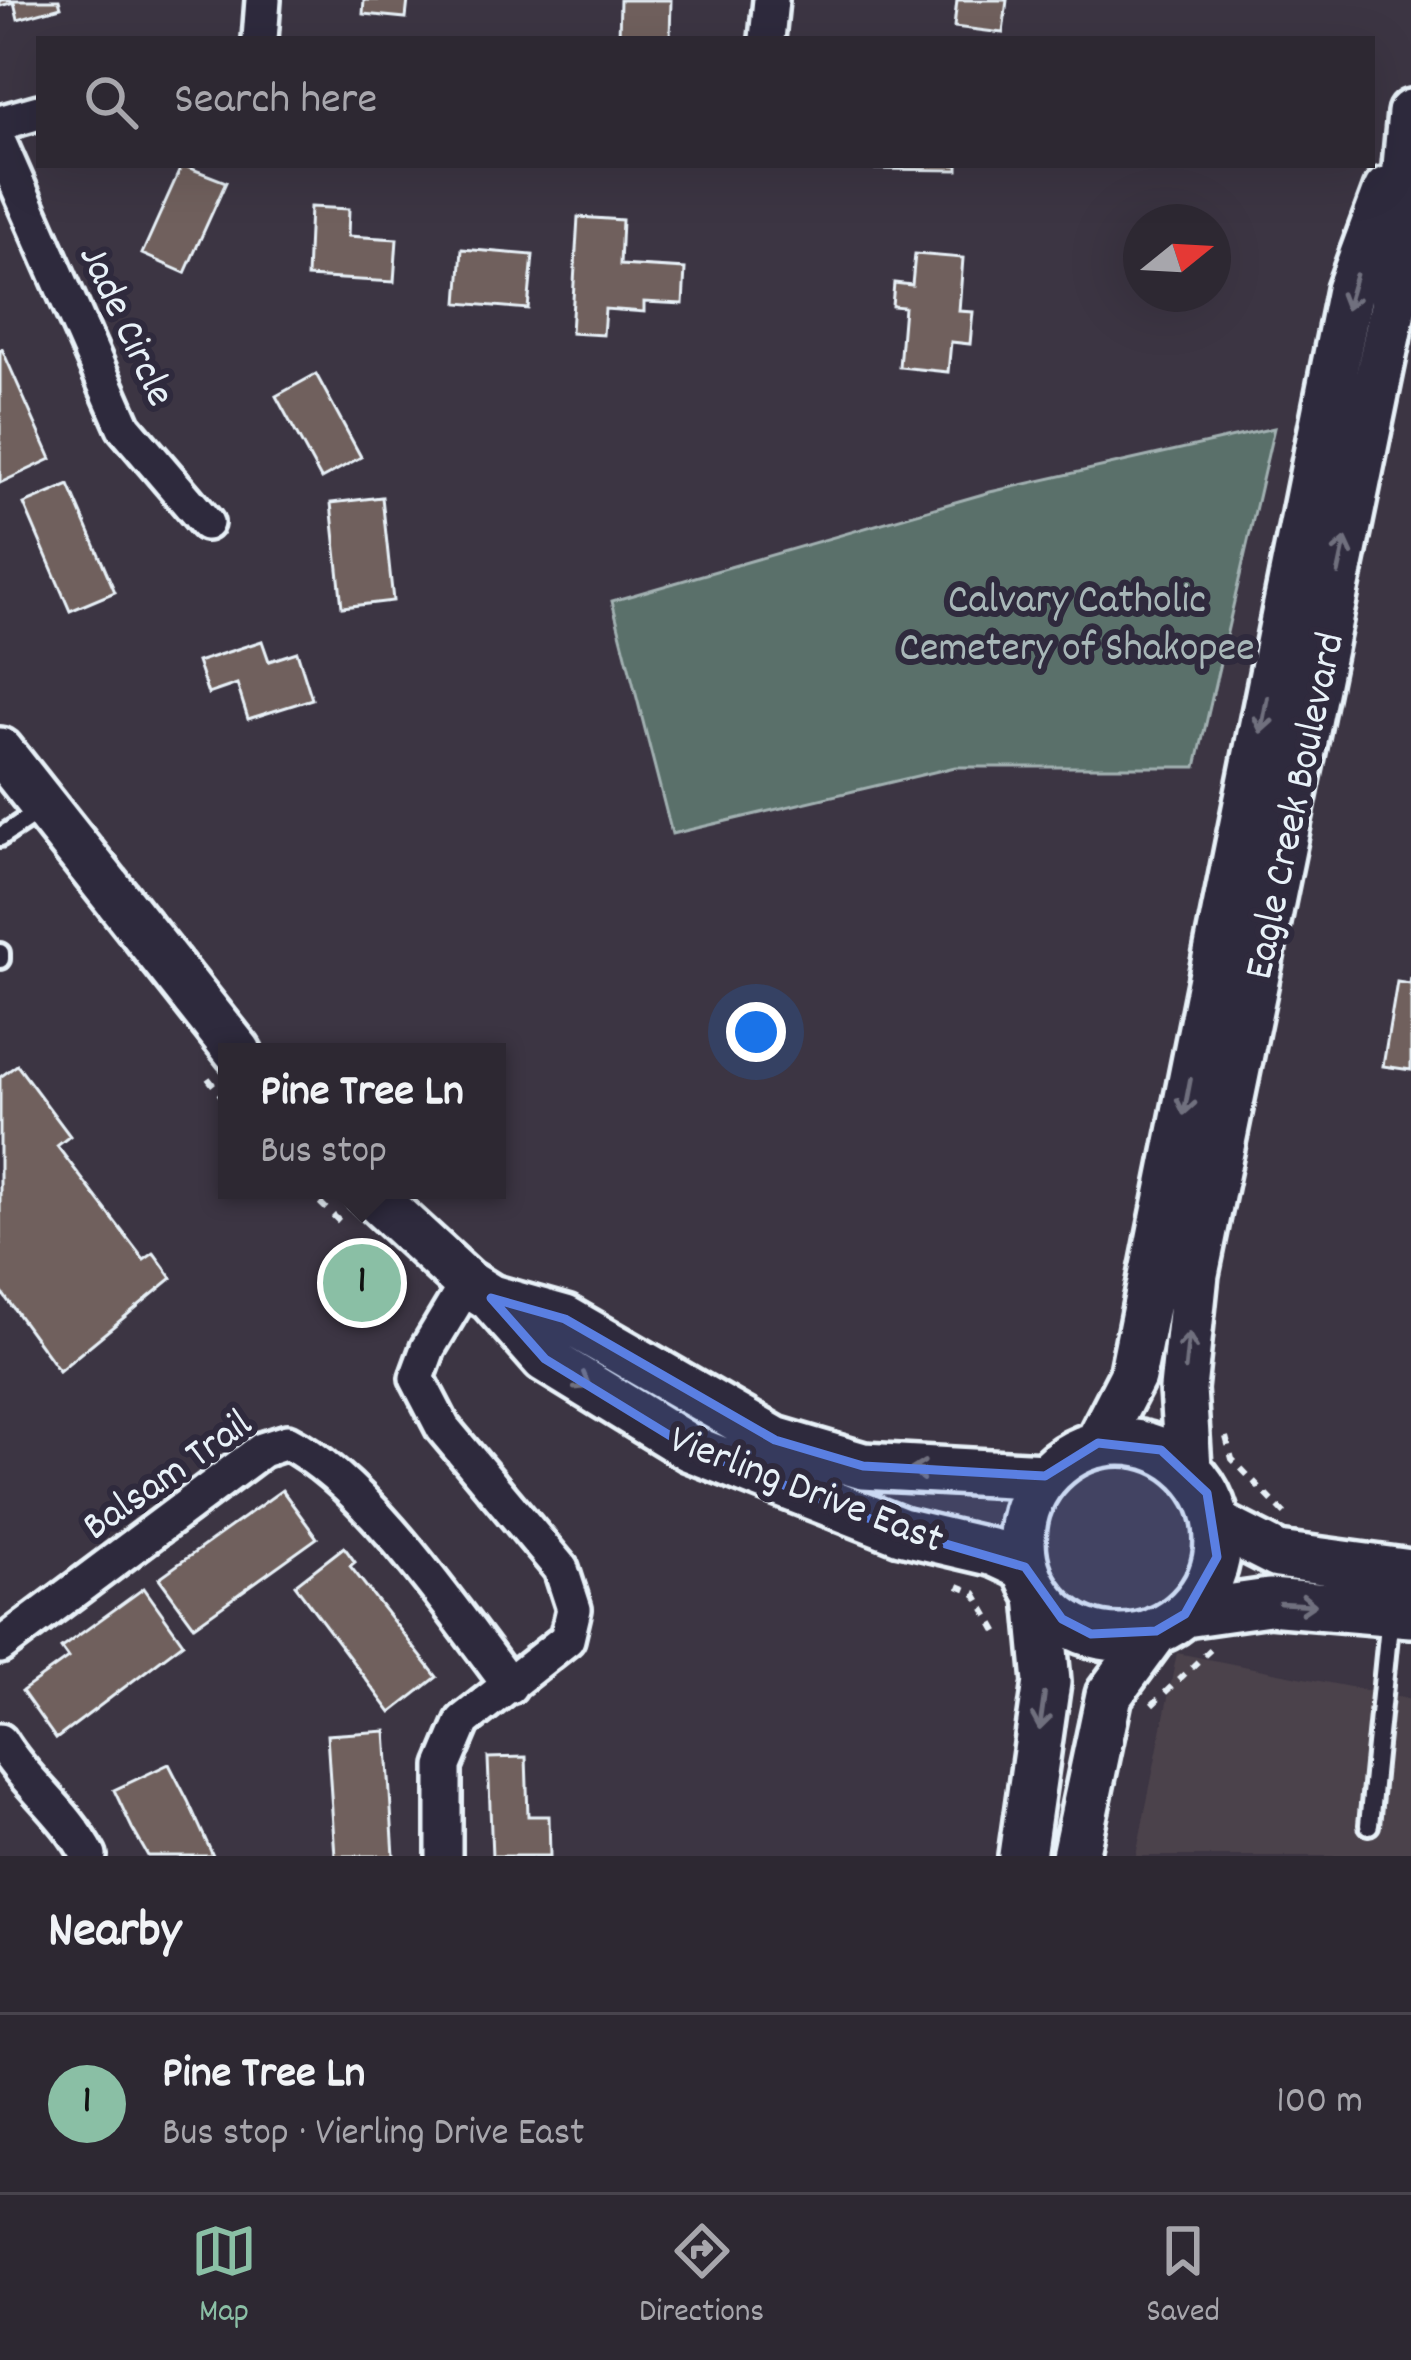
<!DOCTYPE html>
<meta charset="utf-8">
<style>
:root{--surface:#2d2832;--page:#35303a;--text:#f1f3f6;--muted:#a7a6ac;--line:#48444d;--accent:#8abfa5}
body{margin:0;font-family:Dekko,sans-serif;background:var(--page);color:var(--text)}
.compass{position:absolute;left:1123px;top:204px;width:108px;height:108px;border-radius:50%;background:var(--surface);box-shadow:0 12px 48px #0002;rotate:72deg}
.you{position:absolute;left:756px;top:1032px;width:42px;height:42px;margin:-30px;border:9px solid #fff;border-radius:50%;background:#1a73e8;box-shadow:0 0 0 18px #1a73e833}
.badge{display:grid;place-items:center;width:78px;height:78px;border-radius:50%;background:var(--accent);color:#111;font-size:39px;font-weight:700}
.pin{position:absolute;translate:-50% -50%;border:6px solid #fff;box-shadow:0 3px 12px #0006}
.popup{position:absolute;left:218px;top:1043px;width:288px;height:156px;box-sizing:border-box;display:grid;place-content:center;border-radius:0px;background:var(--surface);filter:drop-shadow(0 3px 9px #0005);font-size:39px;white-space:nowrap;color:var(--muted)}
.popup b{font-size:45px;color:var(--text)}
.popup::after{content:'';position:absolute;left:50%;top:100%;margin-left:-24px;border:24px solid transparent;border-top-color:var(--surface)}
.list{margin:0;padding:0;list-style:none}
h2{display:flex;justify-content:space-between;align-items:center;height:156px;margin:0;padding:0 48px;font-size:51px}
h2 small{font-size:39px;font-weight:400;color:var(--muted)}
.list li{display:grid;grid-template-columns:78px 1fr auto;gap:36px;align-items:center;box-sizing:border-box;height:180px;padding:0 48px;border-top:3px solid var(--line)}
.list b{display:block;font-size:45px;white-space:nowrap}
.list p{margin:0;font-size:39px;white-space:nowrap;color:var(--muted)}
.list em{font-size:39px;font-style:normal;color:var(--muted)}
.icon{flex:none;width:66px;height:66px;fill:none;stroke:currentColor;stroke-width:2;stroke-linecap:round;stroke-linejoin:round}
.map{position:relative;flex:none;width:1411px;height:1856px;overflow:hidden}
.search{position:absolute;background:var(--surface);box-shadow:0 12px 48px #0002;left:36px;right:36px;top:36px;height:132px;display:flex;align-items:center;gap:30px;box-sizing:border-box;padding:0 42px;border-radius:0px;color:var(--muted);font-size:45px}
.sheet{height:336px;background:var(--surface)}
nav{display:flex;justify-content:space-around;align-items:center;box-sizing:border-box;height:168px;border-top:3px solid var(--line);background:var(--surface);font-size:33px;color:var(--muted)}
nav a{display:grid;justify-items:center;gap:6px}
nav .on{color:var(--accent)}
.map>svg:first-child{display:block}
.built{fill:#4b424b}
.green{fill:#5a706a;stroke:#a1b0b1;stroke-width:3}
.building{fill:#6f615d;stroke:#e8f1f8;stroke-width:3}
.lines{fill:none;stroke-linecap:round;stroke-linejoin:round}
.lane-casing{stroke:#e8f1f8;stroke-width:26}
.street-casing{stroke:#e8f1f8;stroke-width:42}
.secondary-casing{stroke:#e8f1f8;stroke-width:54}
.path{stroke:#e8f1f8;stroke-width:6;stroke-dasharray:9 9;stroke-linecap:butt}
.lane{stroke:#2f2a3d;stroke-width:16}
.street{stroke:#2f2a3d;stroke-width:33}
.secondary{stroke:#2f2a3d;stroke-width:45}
.oneway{stroke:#70707e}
.marked{fill:#5a7fe2;fill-opacity:0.2;stroke:#5a7fe2;stroke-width:9;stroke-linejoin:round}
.labels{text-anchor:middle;stroke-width:12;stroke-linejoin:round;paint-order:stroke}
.street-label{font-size:42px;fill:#e8f1f8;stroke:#2f2a3d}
.park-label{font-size:42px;fill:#a8b7b8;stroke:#2f2a3d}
</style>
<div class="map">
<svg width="1411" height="1856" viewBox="0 0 1411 1856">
<rect width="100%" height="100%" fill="#3c3543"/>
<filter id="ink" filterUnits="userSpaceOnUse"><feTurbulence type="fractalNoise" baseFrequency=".00833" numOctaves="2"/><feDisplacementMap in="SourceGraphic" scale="24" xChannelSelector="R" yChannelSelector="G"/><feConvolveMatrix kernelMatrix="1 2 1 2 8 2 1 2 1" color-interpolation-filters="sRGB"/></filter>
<g filter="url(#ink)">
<path class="built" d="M1177,1653L1411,1699V1856H1136Z"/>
<path class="green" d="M1274,428L1196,767H955L672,834L612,601L990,492Z"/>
<path class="building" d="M0,0H59L61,7L18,19L14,2L0,6Z
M364,0H408L406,18L363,14Z
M620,0H671L670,39H619Z
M957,0H1007L1003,33L954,27Z
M182,165L226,182L185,273L142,254Z
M872,165H958V170L872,169Z
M310,207L349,209L348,236L397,239L394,282L307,277Z
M578,217L622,220L620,265L685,269L683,304L644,302V312L605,309L603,335L571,333Z
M462,249L533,255L528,309L458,303Z
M915,254L963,258L959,311L973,312L970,344L951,342L948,372L899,367L904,307L892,306L894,283L912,285Z
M2,349L51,459L0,483V350Z
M316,374L361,457L321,479L276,396Z
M69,485L115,592L70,611L24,504Z
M382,497L393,601L342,607L331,503Z
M262,641L269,661L297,652L312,699L248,719L237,684L208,694L197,662Z
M1411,977V1070L1383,1066L1397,982L1410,984Z
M17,1065L70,1136L57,1146L144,1260L154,1253L172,1278L59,1371L0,1290V1077Z
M282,1490L317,1538L194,1626L159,1578Z
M344,1547L355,1562L350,1566L437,1677L391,1713L295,1585Z
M144,1588L183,1643L56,1739L22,1691L68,1658L61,1648Z
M386,1731L394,1856H335L327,1735Z
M526,1757L528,1816H549L550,1856H492L488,1758Z
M169,1764L188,1801L213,1856H148L132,1828L114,1790Z"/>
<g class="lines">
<g class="lane-casing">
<path id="lane" d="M0,837L44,808
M0,953V959
M1369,1825L1390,1615"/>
</g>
<g class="street-casing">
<path id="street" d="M260,39L263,0
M767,39L771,0
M0,123L39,112
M0,145L124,427L206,523
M0,1646L262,1450L287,1442C367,1483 454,1612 510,1686
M0,1741C26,1784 66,1812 89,1856
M444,1856V1766L463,1721L567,1639L574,1609L561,1569L443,1428L417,1378L428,1348L467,1283"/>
</g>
<g class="secondary-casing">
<path id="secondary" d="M0,751L238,1052
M366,1190L467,1283L491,1298L565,1319L775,1440L863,1466L1045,1476
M491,1298L545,1359L690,1448L901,1531L995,1553L1025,1567
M1022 1540a98 98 0 1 1 196 0a98 98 0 1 1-196 0Z
M1098,1443L1132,1377L1350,290L1387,190
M1188,1468L1183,1389L1195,1274L1393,306L1411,113
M1217,1524L1278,1555L1411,1573
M1185,1614L1269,1602L1411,1614
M1022,1856L1047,1682L1039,1596
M1075,1856L1109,1695L1156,1631"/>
</g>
<path class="path" d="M208,1078L227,1103
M307,1190L339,1221
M1226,1437L1232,1459L1286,1515
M958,1586L975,1593L1001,1638
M1152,1705L1212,1648"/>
<use href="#lane" class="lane"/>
<use href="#street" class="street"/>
<use href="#secondary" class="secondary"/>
</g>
<defs><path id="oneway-shaft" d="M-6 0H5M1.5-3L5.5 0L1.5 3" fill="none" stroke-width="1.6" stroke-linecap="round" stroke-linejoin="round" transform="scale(3)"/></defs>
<g class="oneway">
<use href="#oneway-shaft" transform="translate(1351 292) rotate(106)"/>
<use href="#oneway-shaft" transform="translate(1342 556) rotate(-78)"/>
<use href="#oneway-shaft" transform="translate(1264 715) rotate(101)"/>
<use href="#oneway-shaft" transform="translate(1187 1097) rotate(101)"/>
<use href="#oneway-shaft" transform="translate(1187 1351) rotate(-84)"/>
<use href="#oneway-shaft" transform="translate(575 1378) rotate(31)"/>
<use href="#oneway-shaft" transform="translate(928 1471) rotate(-175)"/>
<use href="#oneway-shaft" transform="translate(1298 1604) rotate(3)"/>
<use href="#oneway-shaft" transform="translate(1042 1712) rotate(98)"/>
</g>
</g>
<path class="marked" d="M491,1298L565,1319L775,1440L863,1466L1045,1476L1098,1443L1161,1450L1207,1493L1217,1557L1185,1614L1156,1631L1091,1634L1062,1619L1025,1567L901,1531L690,1448L545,1359Z"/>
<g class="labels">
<g class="street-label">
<text transform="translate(130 324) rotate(65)" y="15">Jade Circle</text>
<text transform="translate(1291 805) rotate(-78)" y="15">Eagle Creek Boulevard</text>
<text transform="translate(165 1472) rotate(-35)" y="15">Balsam Trail</text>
<text transform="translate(808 1486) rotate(21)" y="15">Vierling Drive East</text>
</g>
<g class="park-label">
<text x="1077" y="611">Calvary Catholic<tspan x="1077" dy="48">Cemetery of Shakopee</tspan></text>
</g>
</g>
</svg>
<svg class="compass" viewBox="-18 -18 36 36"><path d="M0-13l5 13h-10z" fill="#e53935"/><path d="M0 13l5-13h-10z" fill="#a7a6ac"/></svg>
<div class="you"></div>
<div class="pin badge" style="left:362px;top:1283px">1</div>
<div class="popup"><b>Pine Tree Ln</b>Bus stop</div>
<div class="search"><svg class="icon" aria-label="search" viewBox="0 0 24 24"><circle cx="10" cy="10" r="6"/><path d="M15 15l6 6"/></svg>Search here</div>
</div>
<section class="sheet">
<h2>Nearby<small></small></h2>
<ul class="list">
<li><span class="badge">1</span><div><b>Pine Tree Ln</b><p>Bus stop · Vierling Drive East</p></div><em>100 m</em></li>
</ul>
</section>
<nav>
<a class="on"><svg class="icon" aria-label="map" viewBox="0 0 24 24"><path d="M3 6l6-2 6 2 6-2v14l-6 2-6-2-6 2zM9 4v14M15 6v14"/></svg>Map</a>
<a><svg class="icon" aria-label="directions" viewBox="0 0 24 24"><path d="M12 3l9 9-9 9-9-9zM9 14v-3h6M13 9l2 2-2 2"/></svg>Directions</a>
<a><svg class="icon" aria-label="saved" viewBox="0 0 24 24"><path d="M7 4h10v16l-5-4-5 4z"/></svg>Saved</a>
</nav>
